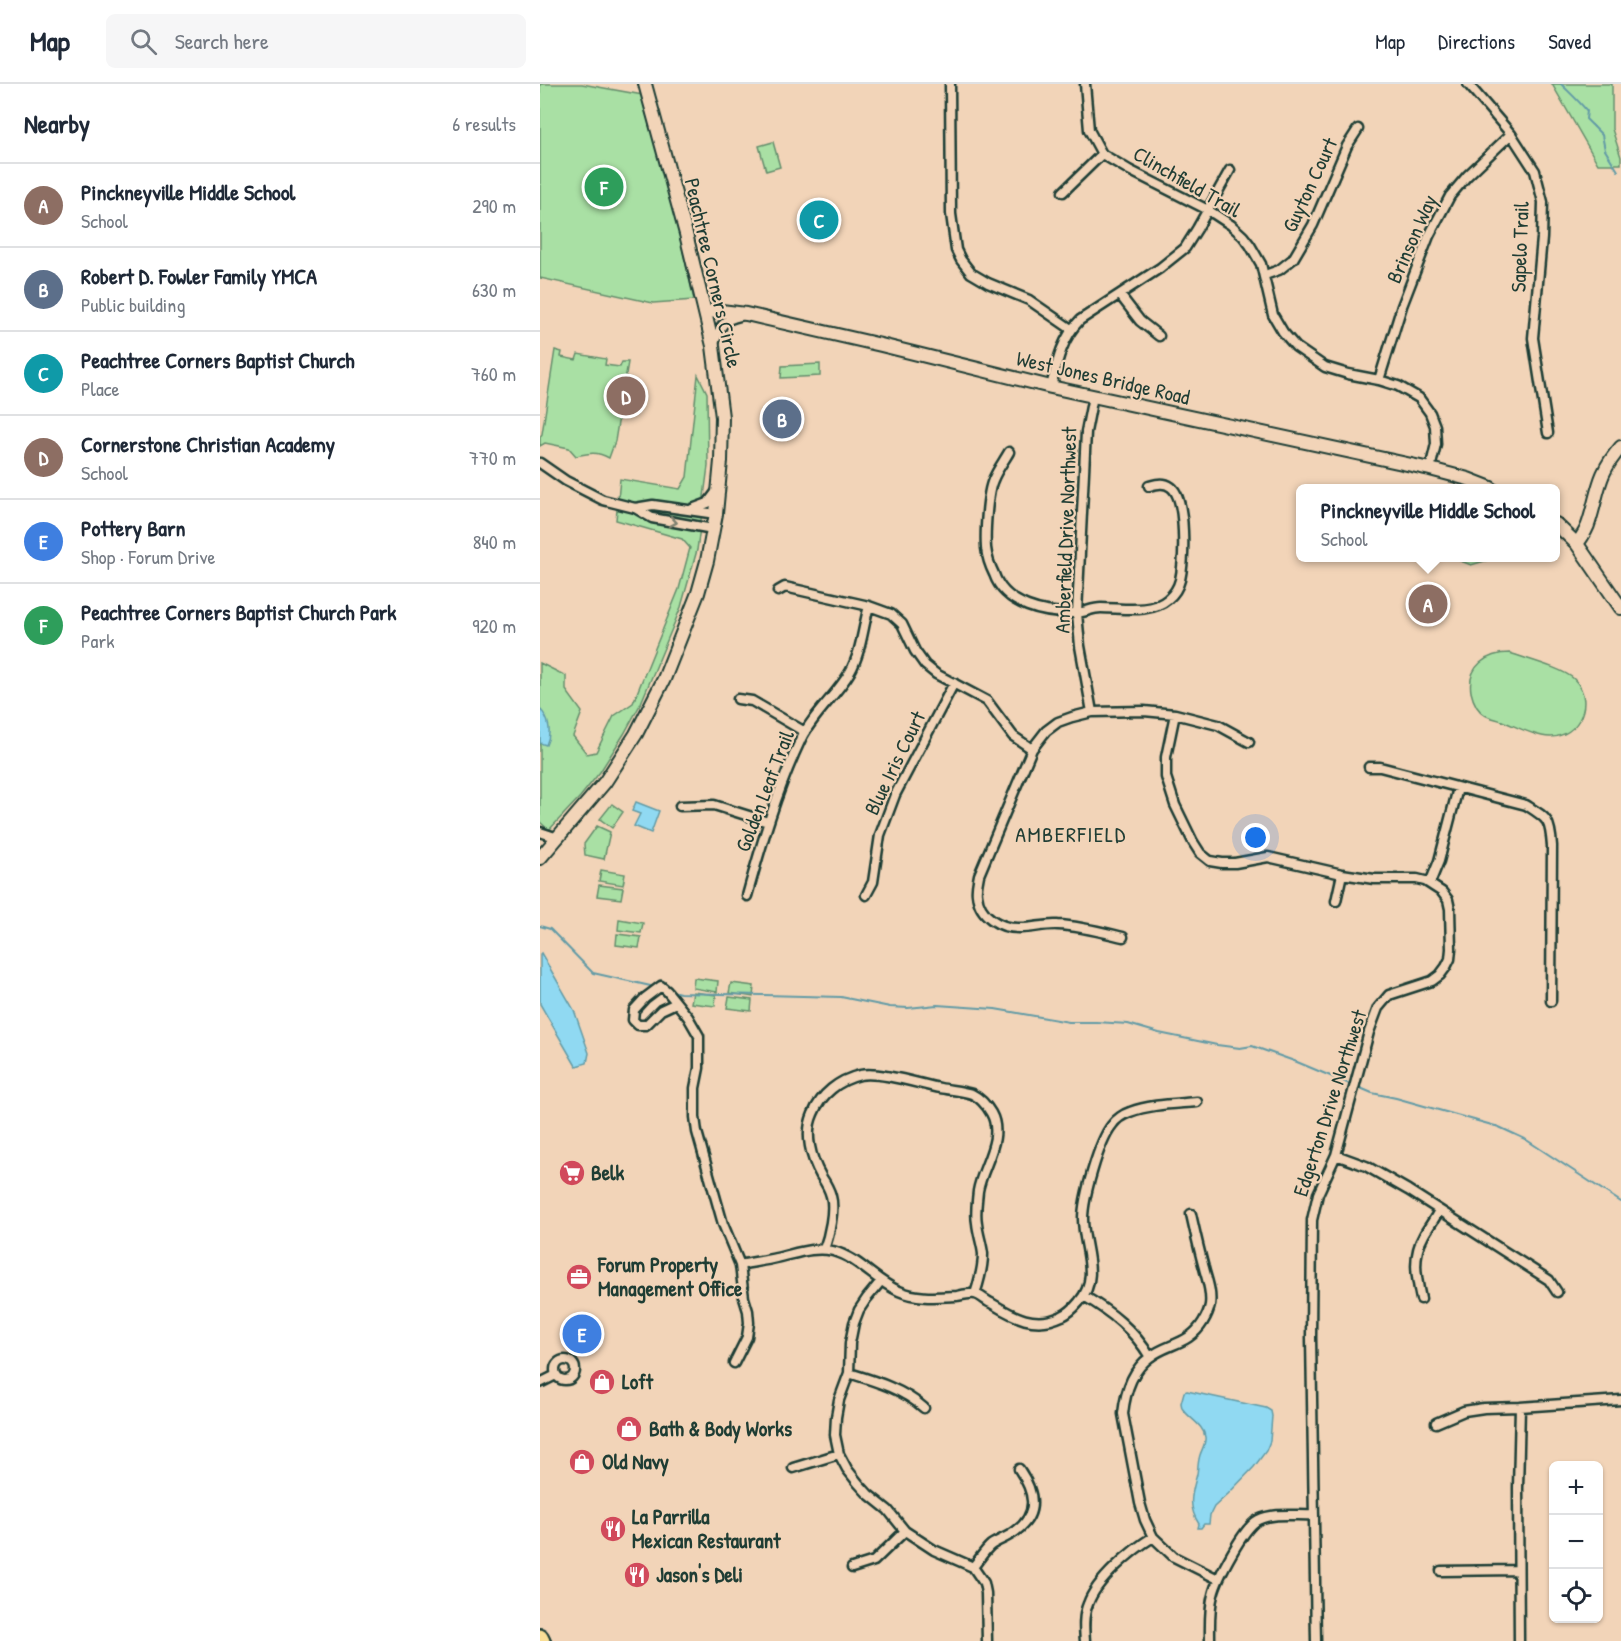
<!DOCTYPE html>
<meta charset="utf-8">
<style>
:root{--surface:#fff;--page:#f6f6f7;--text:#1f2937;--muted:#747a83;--line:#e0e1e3;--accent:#ea580c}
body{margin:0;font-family:"Patrick Hand",sans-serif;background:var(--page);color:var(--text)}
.controls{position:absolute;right:18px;bottom:18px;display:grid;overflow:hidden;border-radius:9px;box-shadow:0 2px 4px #0004}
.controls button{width:54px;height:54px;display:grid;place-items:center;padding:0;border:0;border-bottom:2px solid var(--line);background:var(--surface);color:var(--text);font:30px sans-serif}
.you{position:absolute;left:716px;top:754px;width:21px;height:21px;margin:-15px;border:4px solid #fff;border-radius:50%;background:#1a73e8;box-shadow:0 0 0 9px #1a73e833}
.badge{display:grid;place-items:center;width:39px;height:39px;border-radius:50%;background:var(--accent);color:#fff;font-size:20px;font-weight:700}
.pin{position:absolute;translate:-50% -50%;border:3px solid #fff;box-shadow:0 2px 6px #0006}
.popup{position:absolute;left:756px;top:400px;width:264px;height:78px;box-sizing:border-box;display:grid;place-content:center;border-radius:9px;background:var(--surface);filter:drop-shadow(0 2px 4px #0005);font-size:20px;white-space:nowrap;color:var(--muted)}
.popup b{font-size:22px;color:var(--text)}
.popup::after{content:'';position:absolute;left:50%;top:100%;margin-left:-12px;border:12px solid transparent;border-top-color:var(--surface)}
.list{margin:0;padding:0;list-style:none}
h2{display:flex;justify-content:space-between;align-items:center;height:78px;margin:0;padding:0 24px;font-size:26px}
h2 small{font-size:20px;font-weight:400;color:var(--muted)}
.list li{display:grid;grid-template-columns:39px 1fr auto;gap:18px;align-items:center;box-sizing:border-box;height:84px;padding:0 24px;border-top:2px solid var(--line)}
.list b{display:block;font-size:22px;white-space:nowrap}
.list p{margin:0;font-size:20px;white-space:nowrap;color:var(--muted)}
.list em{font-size:20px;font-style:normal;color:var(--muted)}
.icon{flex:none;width:33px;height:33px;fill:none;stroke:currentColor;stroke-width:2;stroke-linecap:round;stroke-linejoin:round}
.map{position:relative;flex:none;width:1081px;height:1557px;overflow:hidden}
header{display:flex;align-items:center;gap:36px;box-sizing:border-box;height:84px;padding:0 30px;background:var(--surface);border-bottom:2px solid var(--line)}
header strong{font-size:28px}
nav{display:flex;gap:33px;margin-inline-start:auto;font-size:21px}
.search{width:420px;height:54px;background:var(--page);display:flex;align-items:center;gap:15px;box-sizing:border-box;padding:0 21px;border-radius:9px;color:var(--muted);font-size:22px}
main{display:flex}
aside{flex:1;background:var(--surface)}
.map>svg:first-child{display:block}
.green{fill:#a9e0a4;stroke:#648e6c;stroke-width:1.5}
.water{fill:#90d9f2;stroke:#639ba6;stroke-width:1.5}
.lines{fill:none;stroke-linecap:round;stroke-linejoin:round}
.stream{stroke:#639ba6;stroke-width:2}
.street-casing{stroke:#1f3d34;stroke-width:13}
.secondary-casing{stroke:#1f3d34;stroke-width:16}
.highway-casing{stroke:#1f3d34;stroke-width:20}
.street{stroke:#f2d4b8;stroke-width:8}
.secondary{stroke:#f2d4b8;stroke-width:12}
.highway{stroke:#fadf96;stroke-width:15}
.oneway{stroke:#7e816f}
.labels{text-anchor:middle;stroke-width:4.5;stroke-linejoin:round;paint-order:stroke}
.street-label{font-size:21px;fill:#1f3d34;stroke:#f2d4b8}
.poi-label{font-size:21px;font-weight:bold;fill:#1f3d34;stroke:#f2d4b8;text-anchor:start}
.neighbourhood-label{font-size:22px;letter-spacing:1.5px;fill:#1f3d34;stroke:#f2d4b8}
</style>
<header>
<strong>Map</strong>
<div class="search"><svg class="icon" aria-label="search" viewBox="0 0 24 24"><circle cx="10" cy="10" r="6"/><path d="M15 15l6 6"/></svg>Search here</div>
<nav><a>Map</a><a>Directions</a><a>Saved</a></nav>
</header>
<main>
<aside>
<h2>Nearby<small>6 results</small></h2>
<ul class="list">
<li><span class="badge" style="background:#8d6e63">A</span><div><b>Pinckneyville Middle School</b><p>School</p></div><em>290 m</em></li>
<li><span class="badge" style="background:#5c6f8a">B</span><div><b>Robert D. Fowler Family YMCA</b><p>Public building</p></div><em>630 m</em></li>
<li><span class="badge" style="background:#0f9aa8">C</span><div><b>Peachtree Corners Baptist Church</b><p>Place</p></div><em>760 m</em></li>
<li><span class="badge" style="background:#8d6e63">D</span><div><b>Cornerstone Christian Academy</b><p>School</p></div><em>770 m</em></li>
<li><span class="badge" style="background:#3f7fe0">E</span><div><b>Pottery Barn</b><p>Shop · Forum Drive</p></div><em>840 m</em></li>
<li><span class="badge" style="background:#2e9e5b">F</span><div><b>Peachtree Corners Baptist Church Park</b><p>Park</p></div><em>920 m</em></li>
</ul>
</aside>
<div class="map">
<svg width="1081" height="1557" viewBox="0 0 1081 1557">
<rect width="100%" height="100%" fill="#f2d4b8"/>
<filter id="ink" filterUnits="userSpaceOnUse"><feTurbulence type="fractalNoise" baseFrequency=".0167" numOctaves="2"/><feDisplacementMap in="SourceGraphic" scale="12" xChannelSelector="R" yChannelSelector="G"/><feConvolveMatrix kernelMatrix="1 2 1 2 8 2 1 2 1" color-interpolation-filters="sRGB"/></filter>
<g filter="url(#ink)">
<path class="green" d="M0,0H42L108,12L154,216L113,219L0,194Z
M1012,0H1072V45L1081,73V80H1058Z
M233,58L240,83L226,87L219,62Z
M15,266L22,268L21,273L36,276L38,270L66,275L65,281L80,283L82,278H88L75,357L69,374C57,367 49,369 36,372L29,364L5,359L0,362V353L2,350Z
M280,280V292L241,294L242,282Z
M158,291L167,309L168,382L157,466L141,523L101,619L84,650L60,688L40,713L9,746L0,738V579L26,592V606L42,628L33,652L47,670L56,668L74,632L93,619L139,505L150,464L142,455L76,436L80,395L140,405L147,393Z
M913,474H955L931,481Z
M970,569C986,575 1022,584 1034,595C1058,619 1035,660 1002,652C988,649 975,642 962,637C957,635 950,634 945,631C937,626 933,617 931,608C927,582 947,569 970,569Z
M72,720L83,728L72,744L60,735Z
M57,742L70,748L64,775L45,771L44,760Z
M61,786L85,790L83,801L59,797Z
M59,801L83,804L81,815L57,812Z
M79,835L103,839L101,849L78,846Z
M77,850L101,853L99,864L76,861Z
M154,894L178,897L177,908L153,904Z
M191,899L214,902L213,913L189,909Z
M153,908L176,911L175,922L151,919Z
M189,913L212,916L211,927L187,924Z"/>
<path class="water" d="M0,625C9,634 12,649 6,661L0,659Z
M96,718L119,727L111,749L94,742L100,730L92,727Z
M1,869L34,926L49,969L47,979L36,982L0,920V870Z
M647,1307L726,1324L731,1327L732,1332L730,1357L726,1367L714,1383L688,1410L674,1423L670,1431L669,1440H664L661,1444H658L659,1440C647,1421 652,1410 657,1390C658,1384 658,1377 660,1371C662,1365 666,1359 665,1353C664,1341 648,1334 642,1324L641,1319L644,1308Z"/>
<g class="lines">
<path class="stream" d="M1021,0C1030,9 1039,17 1047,27L1046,35L1062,51L1065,66L1078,87
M0,842L10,845L53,889L115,903
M132,907L140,909L301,913L350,923L368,924L397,921L455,925L529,938H556L588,940L619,949L677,961L700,964L712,962L757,978L812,1001
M818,1003L832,1009L856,1014L959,1043L985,1055L1081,1118"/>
<g class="street-casing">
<path id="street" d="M410,0L411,130L416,166L421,176L431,189L448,199L489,216L531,245
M545,0L549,46L562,70L589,86L668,126L691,141L703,152L710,161L721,180L733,231L743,248L756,263L785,283L808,290L839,296L858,302L879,314L890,329L895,342L896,360L890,385
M928,0L971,50L982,67L995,87L1003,118L1002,154L993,254L1008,349
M523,108L562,70
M725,191L739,186L753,175L773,141L807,62L818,45
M580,211L600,237L619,252
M173,262C180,244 181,236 200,232
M839,296L862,222L889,152L910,112L927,92L971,50
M511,303C517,278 522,254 540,236L620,184L645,164L657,145L690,86
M469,368C464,377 457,386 453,396C447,409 445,449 446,464C447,473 450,482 454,490C465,522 505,530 535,529C544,529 552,524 561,524C582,524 611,530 628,515C634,510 638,504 640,496C644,478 647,415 631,403C624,398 617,400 609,402
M0,379L26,397L63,416L95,424L112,434L173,445
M95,424L113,421L176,430
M152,425L168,419L177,407
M238,507L245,503L329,522L351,530L362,540L375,567L385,581L396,590L447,617L473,652L492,665
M198,615L212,617L265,648
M552,628L540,562L537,529L546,348L553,312
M635,630L626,673V693L635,721L653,758L660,769L670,777L682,779H695L728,773L802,790L834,795H877L885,797L902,808L908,816L910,825L911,865L910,875L906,883L900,891L892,897L849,911L838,924L829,948L796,1071L778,1110L772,1136L771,1254L776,1557
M829,683H840L986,721C1008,735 1010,735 1012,762L1011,917
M140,722L174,721L228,738
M0,748L18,754
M890,799L899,777L918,704
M326,811L333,798L340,751L355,711L414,599
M207,812C222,758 237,706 261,655C273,630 296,612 310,588C321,569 323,543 329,522
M796,817L802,790
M583,853C562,848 540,842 518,841C506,840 493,844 481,844C460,845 439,832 437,810C436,804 438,797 439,791L492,665L506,647L518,638L532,633L552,628L604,627L635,630L678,641L709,658
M136,919L121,926L106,941H98L93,936L94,926L105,914L121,902L127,907L148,933L159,952V984L155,1004V1033L157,1048L183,1140L200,1181L204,1214L208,1227L209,1239L207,1253L194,1279
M796,1071L826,1082L868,1106L1009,1196L1017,1208
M651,1130C655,1148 659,1166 664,1184C667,1196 672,1208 670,1221C669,1227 666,1233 663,1238C649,1261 628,1259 610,1273C592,1286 585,1310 583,1330L600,1419L605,1436L613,1453L634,1473L678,1495
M284,1165C289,1152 295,1126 291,1112C289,1104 285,1098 281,1092C271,1074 264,1050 273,1030C281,1010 299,996 320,991C339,987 380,1000 400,1004C410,1006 422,1007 432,1010C440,1014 447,1022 451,1029C465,1054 442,1082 438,1107C437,1118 435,1129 437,1139C438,1150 442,1160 443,1170C443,1183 439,1198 435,1210
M200,1181C212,1178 224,1177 236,1174C255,1170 274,1162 293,1167C319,1174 335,1197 359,1207C377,1215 397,1213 417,1212C422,1211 430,1209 435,1210C440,1211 446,1217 451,1219C474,1233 495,1245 522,1232C529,1229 534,1224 539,1218C561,1193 543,1163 543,1135C543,1114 559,1057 572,1041C576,1035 584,1030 590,1028C611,1020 636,1020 657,1018
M341,1197L327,1214L319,1226L314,1239L310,1259L309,1289L299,1316L296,1333L295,1351L299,1370L307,1385L318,1399L328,1410L348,1426L365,1447L394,1466L433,1483L444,1499L446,1509L447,1557
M544,1212C571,1228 594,1246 610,1273
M881,1215C876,1192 872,1172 884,1151C889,1142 895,1135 899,1126
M15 1286a10 10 0 1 1 20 0a10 10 0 1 1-20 0Z
M309,1289C335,1297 363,1305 384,1324
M0,1299L16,1291
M896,1339L924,1327L944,1324L980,1323L1081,1316
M253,1384L299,1370
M433,1483C439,1476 444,1467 451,1461C459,1456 468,1453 476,1447C500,1429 494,1407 479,1385
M312,1484L334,1477L365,1447
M901,1487L978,1486
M545,1557C544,1545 543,1531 548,1520C556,1496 592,1466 613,1453
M670,1557C670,1542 669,1525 673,1511C677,1494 704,1443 718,1436C734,1428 757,1432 774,1431
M979,1557L978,1404L980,1323"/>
</g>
<g class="secondary-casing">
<path id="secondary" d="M166,228L181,227L206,230L341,261L511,303L890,385L928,395L951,404
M1016,440L1037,460L1081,524
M1037,460C1042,453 1047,446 1049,438C1059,407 1057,390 1081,363
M0,774L65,698L96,650L124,595L158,509L167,477L176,430L181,377L182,333L173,262L146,150L105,0"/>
</g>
<g class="highway-casing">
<path id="highway" d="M0,1553L2,1557"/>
</g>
<use href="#street" class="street"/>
<use href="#secondary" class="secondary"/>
<use href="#highway" class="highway"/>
</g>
<defs><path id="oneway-chevron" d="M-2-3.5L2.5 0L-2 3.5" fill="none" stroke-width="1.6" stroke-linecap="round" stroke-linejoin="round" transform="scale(1.5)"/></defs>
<use class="oneway" href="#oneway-chevron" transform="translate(133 438) rotate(10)"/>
</g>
<defs>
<g id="supermarket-disc" transform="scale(1.35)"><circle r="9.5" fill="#d1495b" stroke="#f2d4b8"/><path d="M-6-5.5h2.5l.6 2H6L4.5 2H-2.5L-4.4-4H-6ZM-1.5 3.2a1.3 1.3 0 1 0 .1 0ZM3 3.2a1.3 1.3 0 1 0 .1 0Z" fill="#fff"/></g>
<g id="office-disc" transform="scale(1.35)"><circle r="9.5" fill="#d1495b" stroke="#f2d4b8"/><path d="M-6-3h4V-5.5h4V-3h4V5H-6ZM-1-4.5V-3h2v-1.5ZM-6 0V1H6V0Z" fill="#fff"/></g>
<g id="shop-disc" transform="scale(1.35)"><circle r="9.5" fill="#d1495b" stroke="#f2d4b8"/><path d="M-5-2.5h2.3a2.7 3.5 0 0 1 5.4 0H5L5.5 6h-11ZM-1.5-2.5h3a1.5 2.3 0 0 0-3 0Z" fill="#fff"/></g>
<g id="restaurant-disc" transform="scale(1.35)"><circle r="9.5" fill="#d1495b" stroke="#f2d4b8"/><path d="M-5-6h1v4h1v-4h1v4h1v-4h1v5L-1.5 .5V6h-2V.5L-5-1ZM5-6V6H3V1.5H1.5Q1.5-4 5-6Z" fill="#fff"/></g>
</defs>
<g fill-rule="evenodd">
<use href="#supermarket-disc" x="32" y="1089"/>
<use href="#office-disc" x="39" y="1193"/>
<use href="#shop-disc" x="62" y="1298"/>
<use href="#shop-disc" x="89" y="1345"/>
<use href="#shop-disc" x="42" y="1378"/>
<use href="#restaurant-disc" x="73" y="1445"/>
<use href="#restaurant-disc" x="97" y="1491"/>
</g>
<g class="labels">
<g class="street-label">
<text transform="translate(647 98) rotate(30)" y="7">Clinchfield Trail</text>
<text transform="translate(770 101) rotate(-65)" y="7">Guyton Court</text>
<text transform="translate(872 155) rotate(-66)" y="7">Brinson Way</text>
<text transform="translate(980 163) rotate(-88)" y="7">Sapelo Trail</text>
<text transform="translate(173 189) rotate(77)" y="7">Peachtree Corners Circle</text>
<text transform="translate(563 294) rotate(13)" y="7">West Jones Bridge Road</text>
<text transform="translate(526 446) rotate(-88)" y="7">Amberfield Drive Northwest</text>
<text transform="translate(355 679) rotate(-64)" y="7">Blue Iris Court</text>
<text transform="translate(225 707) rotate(-69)" y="7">Golden Leaf Trail</text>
<text transform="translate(790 1019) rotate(-72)" y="7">Edgerton Drive Northwest</text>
</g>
<g class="poi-label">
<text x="51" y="1096">Belk</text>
<text x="58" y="1188">Forum Property<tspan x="58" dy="24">Management Office</tspan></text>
<text x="82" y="1305">Loft</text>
<text x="109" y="1352">Bath &amp; Body Works</text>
<text x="62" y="1385">Old Navy</text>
<text x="92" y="1440">La Parrilla<tspan x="92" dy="24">Mexican Restaurant</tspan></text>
<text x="116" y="1498">Jason's Deli</text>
</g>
<g class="neighbourhood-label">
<text x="531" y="758">AMBERFIELD</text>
</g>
</g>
</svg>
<div class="controls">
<button>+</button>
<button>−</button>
<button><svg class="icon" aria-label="locate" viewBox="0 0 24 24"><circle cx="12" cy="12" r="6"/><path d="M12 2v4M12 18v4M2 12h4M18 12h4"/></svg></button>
</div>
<div class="you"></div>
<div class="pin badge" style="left:888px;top:520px;background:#8d6e63">A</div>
<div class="popup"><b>Pinckneyville Middle School</b>School</div>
<div class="pin badge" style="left:242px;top:335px;background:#5c6f8a">B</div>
<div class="pin badge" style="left:279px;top:136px;background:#0f9aa8">C</div>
<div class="pin badge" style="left:86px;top:312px;background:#8d6e63">D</div>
<div class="pin badge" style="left:42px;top:1250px;background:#3f7fe0">E</div>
<div class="pin badge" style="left:64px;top:103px;background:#2e9e5b">F</div>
</div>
</main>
